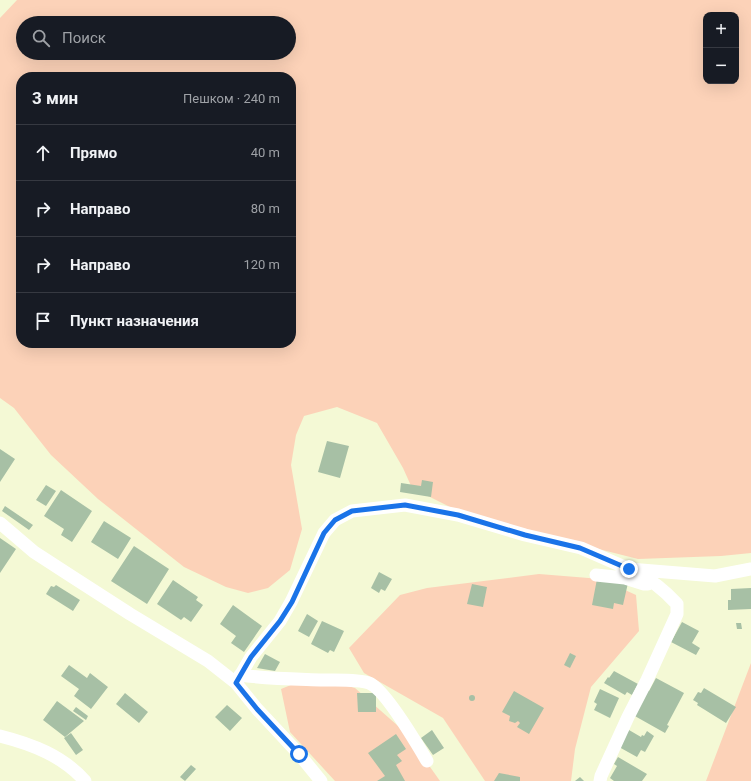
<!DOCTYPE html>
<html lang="ru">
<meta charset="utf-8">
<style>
:root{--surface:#171b24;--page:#20242c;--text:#f1f3f6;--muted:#9ea1a6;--line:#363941}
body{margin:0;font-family:Roboto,sans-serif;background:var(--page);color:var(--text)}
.controls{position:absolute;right:12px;top:12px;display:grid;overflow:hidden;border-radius:8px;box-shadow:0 4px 16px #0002}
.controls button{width:36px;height:36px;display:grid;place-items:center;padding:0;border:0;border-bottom:1px solid var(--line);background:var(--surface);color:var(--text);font:20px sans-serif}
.stop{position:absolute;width:12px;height:12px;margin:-9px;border:3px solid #1a73e8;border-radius:50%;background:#fff}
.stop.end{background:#1a73e8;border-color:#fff;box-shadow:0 1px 4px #0008}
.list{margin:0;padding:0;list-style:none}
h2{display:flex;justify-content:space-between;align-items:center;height:52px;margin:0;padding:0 16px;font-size:17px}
h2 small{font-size:13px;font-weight:400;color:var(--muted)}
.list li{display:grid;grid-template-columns:26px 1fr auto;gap:12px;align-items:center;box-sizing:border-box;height:56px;padding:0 16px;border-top:1px solid var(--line)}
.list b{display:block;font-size:15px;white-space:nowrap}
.list em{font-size:13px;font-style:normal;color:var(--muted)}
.icon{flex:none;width:22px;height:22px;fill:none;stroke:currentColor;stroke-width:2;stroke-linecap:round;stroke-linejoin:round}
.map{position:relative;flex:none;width:751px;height:781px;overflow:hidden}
.search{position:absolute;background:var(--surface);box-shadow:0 4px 16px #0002;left:16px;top:16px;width:280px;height:44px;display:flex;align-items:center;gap:10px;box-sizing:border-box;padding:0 14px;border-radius:22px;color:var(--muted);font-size:15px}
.panel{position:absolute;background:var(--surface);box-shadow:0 4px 16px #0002;left:16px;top:72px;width:280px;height:276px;border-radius:16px}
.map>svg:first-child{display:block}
.green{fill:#fcd2b8;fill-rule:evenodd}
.building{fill:#a7c0a5}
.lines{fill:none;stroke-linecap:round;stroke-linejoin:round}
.minor{stroke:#fff;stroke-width:13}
.route{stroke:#1a73e8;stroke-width:5}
</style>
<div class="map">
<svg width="751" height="781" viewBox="0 0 751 781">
<rect width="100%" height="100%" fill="#f4f9d5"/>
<path class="green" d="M17,0H751V553L721,556L638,559L468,516L412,488L403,468L377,423L337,407L304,416L296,435L291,465L302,529L290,570L268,588L248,593L226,587L184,567L98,499L51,455L14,408L0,398V18ZM706,15H736V81H706ZM23,23H289V53H23ZM21,77H291V343H21Z
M539,574L601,579L636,595L639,631L591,687L575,749L571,781H485L443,718L364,673L349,648L400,595L427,588Z
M751,662V781H706L751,663Z
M313,676L355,688L406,733L440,781H335L290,732L281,689Z"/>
<path class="building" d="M327,441L349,446L340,478L318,472Z
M0,449L15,459L0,482Z
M422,480L433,482L431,497L400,492L401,483L421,486Z
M46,485L56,491L46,506L36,500Z
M61,490L92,511L72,542L61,535L64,529L44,516Z
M5,506L33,525L29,530L2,511Z
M104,521L131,538L118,559L91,542Z
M0,538L16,549L0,573Z
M134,546L169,569L147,604L111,581Z
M379,572L392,579L385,591L381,589L379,593L371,588Z
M597,579L628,583L623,605L614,603L613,609L592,605Z
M173,580L198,597L196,600L203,605L191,622L184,617L181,620L157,604Z
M472,584L487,587L483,607L467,604Z
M56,585L80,600L73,611L46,594L51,586L54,587Z
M751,588V609L728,610V600H731V589Z
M233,605L262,626L244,652L231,643L236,636L220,624Z
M307,614L318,621L309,637L298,631Z
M322,621L344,631L334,652L330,650L328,653L311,644Z
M682,622L699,631L692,643L700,648L696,655L671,642Z
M736,623H741L742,629H737Z
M570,653L576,656L570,668L564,665Z
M265,654L280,662L275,671L257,668Z
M69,665L87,678L90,673L108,687L91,709L74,696L79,689L61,676Z
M614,671L638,684L632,695L627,692L625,695L604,683L608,677L609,678Z
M656,678L684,693L667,725L669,726L665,733L633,715L647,690L649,691Z
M704,688L736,707L726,723L697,705L698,703L693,700L698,692L701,693Z
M600,689L619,698L610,718L594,710L597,704L594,702Z
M514,691L544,708L529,734L517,727L520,723L518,721L515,723L509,721L510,716L502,712Z
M125,693L148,712L139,723L116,704Z
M357,693H376V712H358Z
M469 698a3 3 0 1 1 6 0a3 3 0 1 1-6 0Z
M57,701L84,721L65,737L43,720Z
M227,705L242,718L230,731L215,717Z
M76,707L88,716L86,720L73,711Z
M432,730L444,748L433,755L421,738Z
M629,730L641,737L642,735L644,736L647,731L654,736L645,752L641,750L637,757L619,747Z
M71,733L83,750L76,755L64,738Z
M396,734L406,749L397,755L402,761L396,765L405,781H377L385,776L368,753Z
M618,757L647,774L642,781H614L610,778L617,766L614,764Z
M191,765L196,769L185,781L180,777Z
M499,773L520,777V781H494Z
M580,777L584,781H575Z"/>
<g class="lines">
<path class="minor" d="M0,523L34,552L71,576L130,614L208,661L236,683L257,709L299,754L321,781
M596,575L625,578L644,584H648
M240,675C268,679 295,679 323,680C334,680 359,679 369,683C385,689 417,744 427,761
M236,683L251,657L280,621L291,602L324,533L335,520L352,511L405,505L458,515L525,535L581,548L629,569L715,576L751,569
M0,736C32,744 63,756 85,781
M600,781L601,776L628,717L647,680L677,614V604C665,591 653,580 636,573"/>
</g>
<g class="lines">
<path class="route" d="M299,754L257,709L236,683L251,657L280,621L292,602L324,533L335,520L352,511L405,505L458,515L525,535L580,548L629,569"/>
</g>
</svg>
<div class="controls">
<button>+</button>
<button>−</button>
</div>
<div class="stop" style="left:299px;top:754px"></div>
<div class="stop end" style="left:629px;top:569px"></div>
<div class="search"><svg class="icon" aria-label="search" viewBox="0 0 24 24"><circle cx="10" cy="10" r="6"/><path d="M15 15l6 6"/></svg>Поиск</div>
<section class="panel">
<h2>3 мин<small>Пешком · 240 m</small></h2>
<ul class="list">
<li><svg class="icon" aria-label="ahead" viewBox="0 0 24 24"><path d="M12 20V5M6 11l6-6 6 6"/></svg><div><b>Прямо</b></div><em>40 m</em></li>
<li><svg class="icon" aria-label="right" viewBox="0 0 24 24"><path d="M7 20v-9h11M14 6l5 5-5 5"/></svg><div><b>Направо</b></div><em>80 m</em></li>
<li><svg class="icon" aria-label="right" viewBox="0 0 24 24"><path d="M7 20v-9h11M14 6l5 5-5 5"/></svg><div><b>Направо</b></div><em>120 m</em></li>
<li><svg class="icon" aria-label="arrive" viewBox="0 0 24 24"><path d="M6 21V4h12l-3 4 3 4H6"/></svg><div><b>Пункт назначения</b></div></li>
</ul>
</section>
</div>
